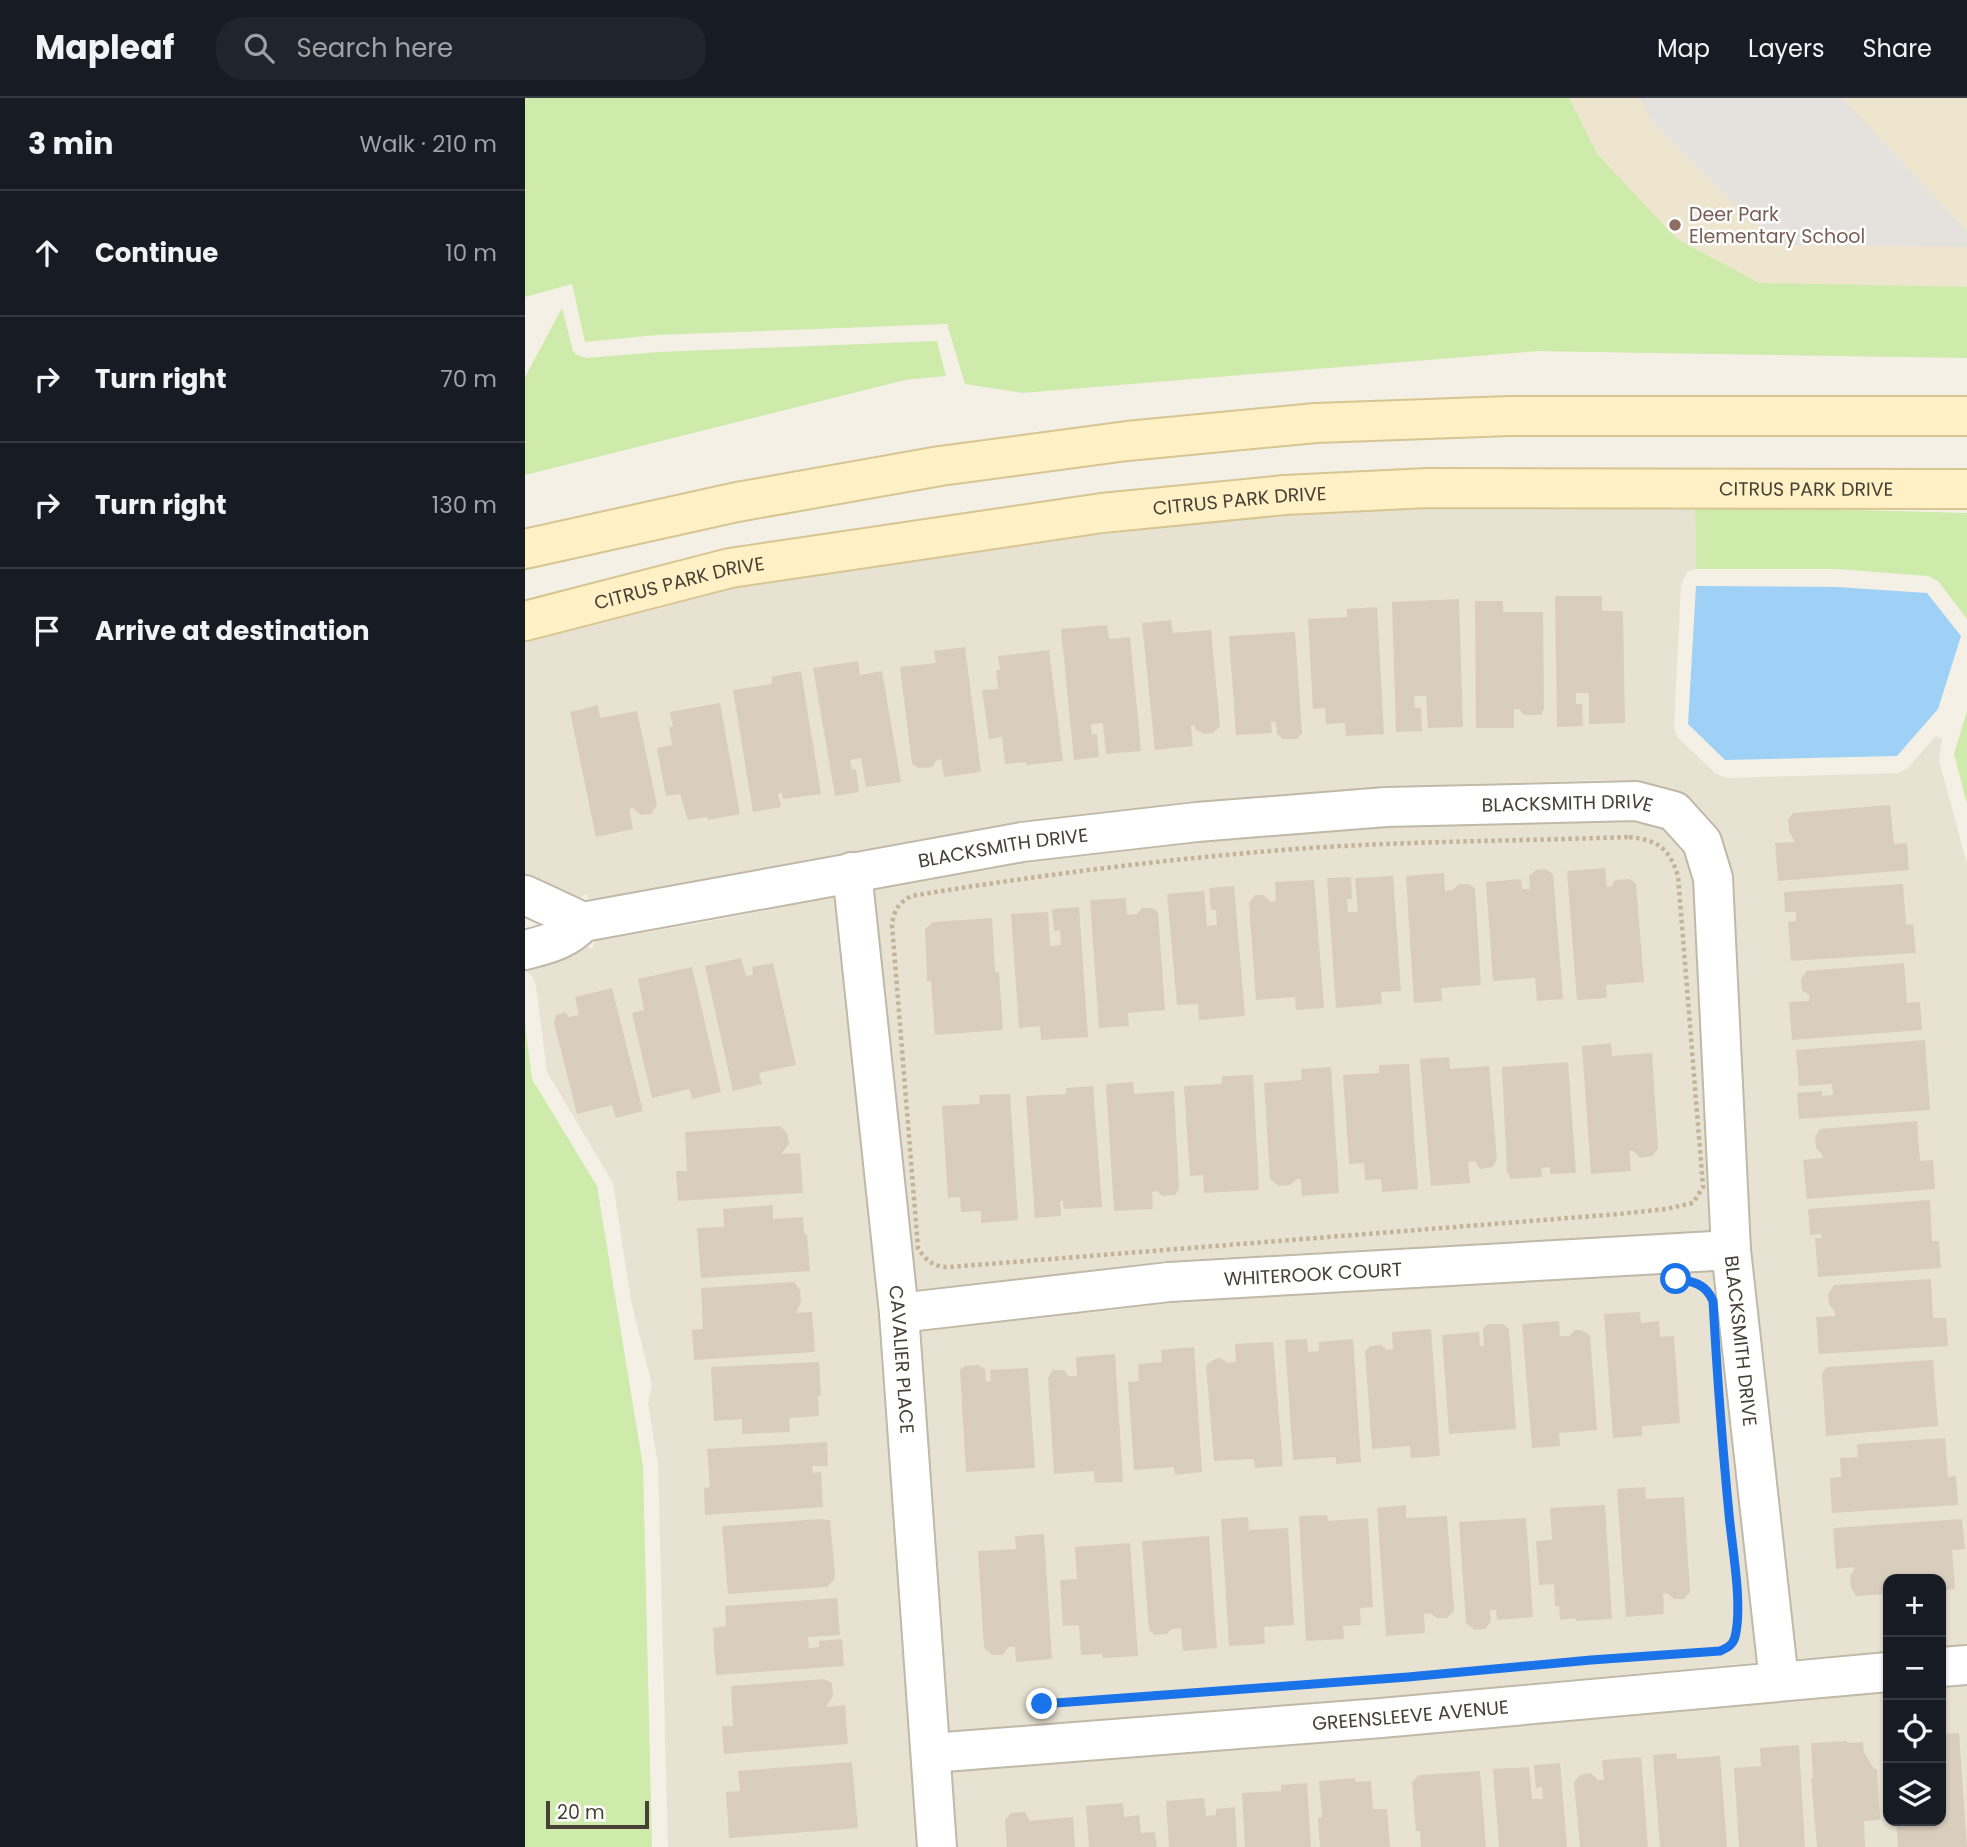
<!DOCTYPE html>
<meta charset="utf-8">
<style>
:root{--surface:#171b24;--page:#20242c;--text:#f1f3f6;--muted:#9ea1a6;--line:#363941}
body{margin:0;font-family:Poppins,sans-serif;background:var(--page);color:var(--text)}
.controls{position:absolute;right:21px;bottom:21px;display:grid;overflow:hidden;border-radius:14px;box-shadow:0 2px 5px #0004}
.controls button{width:63px;height:63px;display:grid;place-items:center;padding:0;border:0;border-bottom:2px solid var(--line);background:var(--surface);color:var(--text);font:35px sans-serif}
.scale{position:absolute;left:21px;bottom:18px;width:103px;box-sizing:border-box;padding-left:7px;border:4px solid #474035;border-top:0;font-size:19px;line-height:24px;white-space:nowrap;color:#474035;-webkit-text-stroke:5px #fff;paint-order:stroke}
.stop{position:absolute;width:21px;height:21px;margin:-16px;border:5px solid #1a73e8;border-radius:50%;background:#fff}
.stop.end{background:#1a73e8;border-color:#fff;box-shadow:0 2px 7px #0008}
.list{margin:0;padding:0;list-style:none}
h2{display:flex;justify-content:space-between;align-items:center;height:91px;margin:0;padding:0 28px;font-size:30px}
h2 small{font-size:23px;font-weight:400;color:var(--muted)}
.list li{display:grid;grid-template-columns:46px 1fr auto;gap:21px;align-items:center;box-sizing:border-box;height:126px;padding:0 28px;border-top:2px solid var(--line)}
.list b{display:block;font-size:26px;white-space:nowrap}
.list em{font-size:23px;font-style:normal;color:var(--muted)}
.icon{flex:none;width:38px;height:38px;fill:none;stroke:currentColor;stroke-width:2;stroke-linecap:round;stroke-linejoin:round}
.map{position:relative;flex:none;width:1442px;height:1749px;overflow:hidden}
header{display:flex;align-items:center;gap:42px;box-sizing:border-box;height:98px;padding:0 35px;background:var(--surface);border-bottom:2px solid var(--line)}
header strong{font-size:33px}
nav{display:flex;gap:38px;margin-inline-start:auto;font-size:24px}
.search{width:490px;height:63px;background:var(--page);display:flex;align-items:center;gap:18px;box-sizing:border-box;padding:0 24px;border-radius:28px;color:var(--muted);font-size:26px}
main{display:flex}
aside{flex:1;background:var(--surface)}
.map>svg:first-child{display:block}
.residential{fill:#e8e2d3}
.education{fill:#eee5ce}
.green{fill:#ceebab}
.parking{fill:#e5e2de}
.water{fill:#9ed1f5}
.building{fill:#d9cebd}
.lines{fill:none;stroke-linecap:round;stroke-linejoin:round}
.street-casing{stroke:#c0b8a8;stroke-width:42}
.secondary-casing{stroke:#d7c592;stroke-width:42}
.path{stroke:#c3b498;stroke-width:4.5;stroke-dasharray:3.5 3.5;stroke-linecap:butt}
.street{stroke:#fff;stroke-width:38}
.secondary{stroke:#fff1c5;stroke-width:38}
.route{stroke:#1a73e8;stroke-width:9}
.education-dot{fill:#8d6e63;stroke:#fff;stroke-width:2.5}
.labels{text-anchor:middle;stroke-width:5;stroke-linejoin:round;paint-order:stroke}
.education-label{font-size:19px;fill:#785e54;stroke:#fff;text-anchor:start}
.street-label{font-size:19px;fill:#474035;stroke:#fff}
</style>
<header>
<strong>Mapleaf</strong>
<div class="search"><svg class="icon" aria-label="search" viewBox="0 0 24 24"><circle cx="10" cy="10" r="6"/><path d="M15 15l6 6"/></svg>Search here</div>
<nav><a>Map</a><a>Layers</a><a>Share</a></nav>
</header>
<main>
<aside>
<h2>3 min<small>Walk · 210 m</small></h2>
<ul class="list">
<li><svg class="icon" aria-label="ahead" viewBox="0 0 24 24"><path d="M12 20V5M6 11l6-6 6 6"/></svg><div><b>Continue</b></div><em>10 m</em></li>
<li><svg class="icon" aria-label="right" viewBox="0 0 24 24"><path d="M7 20v-9h11M14 6l5 5-5 5"/></svg><div><b>Turn right</b></div><em>70 m</em></li>
<li><svg class="icon" aria-label="right" viewBox="0 0 24 24"><path d="M7 20v-9h11M14 6l5 5-5 5"/></svg><div><b>Turn right</b></div><em>130 m</em></li>
<li><svg class="icon" aria-label="arrive" viewBox="0 0 24 24"><path d="M6 21V4h12l-3 4 3 4H6"/></svg><div><b>Arrive at destination</b></div></li>
</ul>
</aside>
<div class="map">
<svg width="1442" height="1749" viewBox="0 0 1442 1749">
<rect width="100%" height="100%" fill="#f4f0e6"/>
<path class="residential" d="M903,410L1170,411L1171,471L1162,474L1156,487L1149,630L1153,640L1190,675L1201,680L1373,675L1383,670L1411,638L1417,641L1414,662L1442,766V1547L1416,1549V1481H1363V1553L1270,1561L1224,1151L1189,729L1162,699L1153,693L1112,682H1070L861,689L670,704L495,724L308,757L177,784L65,803L60,796L55,801L0,776V544L208,490L579,436L761,417Z
M1070,722L1109,723L1140,731L1162,754L1171,784L1187,1133L642,1163L389,1193L347,791L500,764L674,744L862,729Z
M312,798L356,1217L394,1749H143L133,1367L123,1305L127,1287L106,1203L88,1085L22,974L11,888L7,878L0,873L36,863L61,848L67,851L70,843L182,824Z
M1190,1173L1234,1564L855,1600L423,1634L393,1233L645,1204Z
M1442,1587V1749H430L426,1674L857,1640L1363,1594V1723H1416V1590Z"/>
<path class="education" d="M852,0H1442V260L1012,253L863,265Z"/>
<path class="green" d="M0,0H1044L1072,56L1152,141L1234,185L1442,189V260L1012,253L497,295L440,286L422,226L132,237L60,244L47,186L0,199Z
M37,210L48,253L52,257L62,260L133,254L412,243L421,278L380,282L0,377V279Z
M1170,411H1296L1442,415V521L1413,483L1403,478L1312,471H1171Z
M1442,613V706L1429,656Z
M0,925L7,981L72,1088L118,1368L127,1749H0Z"/>
<path class="parking" d="M1115,0H1317L1442,133V149L1256,147L1212,109L1128,25Z"/>
<path class="water" d="M1171,488L1312,489L1402,495L1436,538L1413,611L1372,658L1200,662L1163,626Z"/>
<path class="building" d="M1030,498H1077V513H1098L1100,625L1064,626V595H1051V606H1057L1058,628L1032,629Z
M934,501L938,629L903,630L901,598H889L890,610H896L897,633L871,634L867,504Z
M950,503H978V514H1018L1019,611L1016,617H999L994,611H989V630H951Z
M852,509L859,636L821,638L820,625L801,626L800,610L788,611L783,521L822,519V511Z
M646,522L648,535L686,532L695,628L688,635L679,636L670,631V627L666,628L668,648L630,652L617,525Z
M582,527L584,541L605,539L616,653L581,656L578,625L566,626L567,636H572L574,659L549,662L536,531Z
M770,534L777,635L772,641H758L752,636L751,624H746L747,635L711,637L704,538Z
M440,549L456,674L419,679L416,661L412,662L407,669L394,670L387,666L375,569L411,565L409,553Z
M524,552L538,663L501,667V664L480,666L477,639L464,641L457,592L473,591L471,572H475L473,558Z
M333,563L335,577L357,573L376,684L341,689L336,660L325,662L327,672L331,671L334,694L310,698L288,570Z
M276,573L296,696L258,701L257,695L253,696L256,709L228,714L208,592L247,586L246,579Z
M195,605L215,716L183,722L182,719L163,722L155,696L141,698L132,650L147,647L144,629H148L145,614Z
M73,607L75,620L112,613L132,707L126,716L116,717L108,710L104,711L108,731L71,739L45,614Z
M1365,707L1369,746L1382,745L1384,772L1253,783L1250,745L1270,744L1264,733L1263,722L1268,715Z
M1080,770L1082,789L1087,788L1090,782L1105,781L1111,786L1119,884L1081,887L1082,900L1052,902L1042,773Z
M1020,771L1028,776L1038,901L1012,903L1010,880L968,883L961,784L996,781L997,791H1005L1004,778L1011,772Z
M919,775L920,793L928,792L934,786H943L950,790L956,887L916,890L917,903L889,905L881,778Z
M868,778L876,893L856,894L857,906L811,910L802,780L826,779L827,801H822L823,814H833L830,780Z
M789,782L799,910L771,912L770,899L731,902L724,805L730,797H738L746,804L751,803L750,784Z
M1378,786L1381,827L1388,826L1391,855L1266,863L1263,824L1271,823V814H1260L1259,794Z
M709,788L720,918L674,922L673,906L652,907L642,796L679,793L682,828L692,827L691,812H686L684,790Z
M601,800L602,817L612,816L617,810H627L633,814L640,912L603,915L604,928L574,930L565,802Z
M554,809L563,939L516,942L515,928L494,930L486,816L523,814L525,848L536,847L535,832L529,833L527,811Z
M467,820L470,874H474L478,932L410,937L406,883H402L400,831L408,824Z
M216,860L221,878L228,877L227,869L248,865L271,967L234,975L237,986L208,993L180,868Z
M1379,865L1382,905L1395,904L1397,932L1267,942L1264,904L1284,903V897L1277,892L1276,881L1282,873Z
M167,869L196,994L167,1001L165,991L127,1000L107,915L119,912L113,881Z
M87,890L118,1013L91,1020L87,1007L52,1016L29,925L31,917L41,914L43,919L54,917L50,899Z
M1400,942L1405,1012L1274,1021L1272,995L1297,993V998L1308,997L1307,986L1274,988L1271,952Z
M1086,945L1087,958L1127,955L1133,1051L1127,1058L1115,1060L1108,1053H1104L1106,1073L1066,1076L1057,948Z
M924,959L925,971L964,968L972,1061L968,1069L955,1071L950,1063L943,1064L945,1085L906,1088L895,961Z
M1043,964L1051,1075L1025,1076V1069L1016,1070L1017,1079L985,1081L984,1075H982L977,969Z
M884,966L893,1091L857,1094L856,1081L840,1082L839,1065L824,1066L818,977L854,975V967Z
M806,969L814,1095L777,1098L776,1081H772L765,1087L754,1088L745,1081L739,985L777,982L776,971Z
M728,977L734,1092L679,1095L678,1077L665,1078L659,988L697,986V978Z
M608,984L609,996L649,993L654,1091L650,1097L637,1098L632,1093L627,1094L628,1111L589,1113L581,986Z
M568,988L577,1109L539,1111L538,1103H535L536,1118L510,1120L501,998L541,996V990Z
M485,996L493,1122L456,1125V1113L436,1114L435,1099L423,1100L417,1008L455,1006L454,997Z
M1392,1023L1395,1063L1408,1062L1410,1091L1282,1101L1278,1062L1298,1060L1297,1056L1291,1050L1290,1038L1295,1031Z
M255,1028L262,1035L264,1046L256,1056L275,1055L278,1095L153,1103L151,1073H162L160,1034Z
M1405,1102L1407,1143H1414L1416,1170L1293,1179L1290,1140H1297L1296,1136L1285,1137L1283,1111Z
M248,1107V1121L278,1119L279,1136H282L285,1173L176,1180L172,1130L199,1129L198,1111Z
M1406,1181L1408,1220H1421L1423,1248L1294,1256L1291,1219L1310,1218L1309,1212L1304,1207L1303,1196L1309,1187Z
M269,1184L275,1192L276,1204L271,1215L287,1214L290,1254L169,1262L167,1232L178,1231L176,1190Z
M1115,1214L1116,1225L1134,1223L1135,1239L1149,1238L1155,1325L1117,1328V1338L1088,1340L1079,1216Z
M1034,1223L1035,1238H1044L1050,1232H1056L1065,1237L1072,1332L1034,1335L1035,1348L1007,1350L997,1226Z
M964,1226H978L984,1231L991,1331L924,1336L917,1237L954,1234L955,1248H959L958,1230Z
M906,1231L915,1358L886,1360L885,1348L847,1351L840,1253L845,1248L856,1247L862,1252L868,1251L867,1234Z
M782,1241L783,1254L794,1253V1244L828,1241L836,1364L811,1366V1359L768,1362L760,1242Z
M748,1244L758,1368L730,1370L729,1361L689,1363L681,1267L690,1261L696,1260L703,1265L711,1264L710,1246Z
M669,1249L677,1374L650,1377L649,1369L609,1372L603,1284L614,1283L613,1266L637,1264L636,1252Z
M590,1256L598,1384L570,1385L569,1373L529,1376L523,1280L528,1272H539L543,1278H552L551,1259Z
M1408,1262L1413,1328L1301,1338L1297,1275L1302,1269Z
M294,1264L296,1298H293L294,1318L264,1320L265,1334L217,1336V1321L189,1323L186,1269Z
M453,1267L460,1271L461,1284L466,1283L465,1272L503,1270L510,1370L441,1374L435,1272L440,1268Z
M1420,1340L1423,1379L1431,1378L1433,1407L1307,1415L1305,1380L1316,1379L1315,1360L1333,1359L1332,1346Z
M302,1344L303,1368H287L288,1375L296,1374L298,1409L180,1417L179,1390L185,1389L182,1351Z
M1120,1389L1121,1401L1159,1399L1165,1494L1159,1501H1149L1142,1495L1138,1496L1139,1516L1101,1519L1092,1391Z
M881,1407V1420L922,1418L929,1513L922,1520H912L905,1515L899,1516L900,1535L861,1538L852,1410Z
M1080,1407L1087,1521L1051,1523V1520L1035,1522L1034,1508H1030L1029,1486L1014,1487L1011,1443L1027,1442L1025,1410Z
M802,1417L803,1423L843,1420L848,1509L835,1510L836,1527L818,1528L819,1541L781,1543L774,1418Z
M723,1419L724,1432L763,1430L769,1527L739,1529L740,1546L704,1548L696,1421Z
M1001,1420L1008,1519L972,1522L971,1512H965L966,1523L960,1531L950,1532L941,1525L934,1424Z
M295,1421L305,1422L310,1476L309,1482L302,1489L203,1496L197,1428Z
M1437,1421L1440,1451L1427,1452L1430,1491L1416,1492V1481H1363V1496L1331,1498L1326,1489L1325,1478L1329,1473V1469L1311,1471L1308,1430Z
M519,1436L527,1561L491,1564L490,1549H483L478,1557H468L459,1550L453,1453L491,1451L490,1438Z
M684,1438L692,1550L658,1553L656,1530L646,1531L642,1536L630,1537L624,1532L617,1443Z
M605,1445L613,1558L578,1560L577,1556L556,1557L554,1527L538,1528L535,1482L552,1481L550,1449Z
M312,1500L315,1537L283,1539L284,1550L294,1549V1543L317,1541L319,1568L191,1577L188,1530L201,1528L200,1508Z
M299,1581L307,1585L308,1598L301,1609L320,1607L323,1646L199,1656L197,1628H208L206,1588Z
M1434,1635L1442,1749H1373L1371,1723H1416V1636Z
M1322,1643V1645L1338,1644L1339,1654L1349,1671H1352L1355,1722L1339,1723L1340,1749H1292L1286,1680H1288L1286,1645Z
M1274,1647L1280,1749H1214L1209,1670L1236,1668L1235,1650Z
M1151,1655L1152,1661L1195,1658L1202,1749H1135L1128,1657Z
M1116,1659L1123,1749H1055L1049,1684L1055,1677L1066,1675L1073,1682H1079L1077,1662Z
M327,1664L333,1730L204,1740L201,1694L215,1693L213,1673Z
M1035,1665L1042,1749H974L968,1671L1004,1669L1007,1701H1018L1017,1689L1011,1690L1009,1667Z
M955,1673L961,1749H896L895,1733H891L887,1684L894,1677Z
M830,1680V1684L846,1683L848,1711H862L865,1749H795L793,1720L797,1719L794,1683Z
M782,1685L786,1749H720L717,1695L756,1693V1687Z
M679,1700L681,1718L691,1717V1711L710,1709L712,1749H644L641,1703Z
M598,1705L599,1719L614,1717L616,1735L630,1734L632,1749H564L561,1708Z
M500,1714L505,1723L548,1719L550,1749H482L480,1722L486,1715Z"/>
<g class="lines">
<g class="street-casing">
<g id="street">
<path id="s1" d="M327,774L374,1215L412,1749"/>
<path d="M0,797L58,824"/>
<path id="s2" d="M0,852C23,846 41,842 58,824L497,744L672,724L861,709L1111,703L1149,713L1177,744L1188,780L1206,1152L1254,1583"/>
<path id="s3" d="M374,1215L644,1184L1206,1152"/>
<path d="M1416,1569L1442,1567"/>
<path id="s4" d="M407,1655L856,1620L1363,1574"/>
</g>
</g>
<g class="secondary-casing">
<g id="secondary">
<path d="M0,451L212,404L415,368L602,343L791,325L985,318H1442"/>
<path id="s5" d="M0,523L205,470L577,415L760,397L903,390L1442,391"/>
</g>
</g>
<path class="path" d="M1104,739C1133,742 1144,750 1153,778L1178,1089L1168,1105L1141,1111L1094,1116L425,1169C409,1169 402,1164 393,1150L367,827C369,812 373,806 386,798C513,777 641,761 770,751C881,743 993,743 1104,739Z"/>
<use href="#street" class="street"/>
<use href="#secondary" class="secondary"/>
</g>
<g class="lines">
<path class="route" d="M517,1606L883,1579L1066,1562L1195,1553C1202,1550 1208,1547 1210,1539C1218,1507 1207,1450 1204,1416C1197,1345 1192,1274 1188,1203C1181,1186 1168,1183 1151,1181"/>
</g>
<circle class="education-dot" cx="1150" cy="127" r="7"/>
<g class="labels">
<g class="education-label">
<text x="1164" y="123">Deer Park<tspan x="1164" dy="22">Elementary School</tspan></text>
</g>
<g class="street-label">
<text dy="7" stroke="none"><textPath href="#s5" startOffset="1293">CITRUS PARK DRIVE</textPath></text>
<text dy="7" stroke="none"><textPath href="#s5" startOffset="726">CITRUS PARK DRIVE</textPath></text>
<text dy="7" stroke="none"><textPath href="#s5" startOffset="159">CITRUS PARK DRIVE</textPath></text>
<text dy="7" stroke="none"><textPath href="#s2" startOffset="1059">BLACKSMITH DRIVE</textPath></text>
<text dy="7" stroke="none"><textPath href="#s2" startOffset="492">BLACKSMITH DRIVE</textPath></text>
<text dy="7" stroke="none"><textPath href="#s3" startOffset="416">WHITEROOK COURT</textPath></text>
<text dy="7" stroke="none"><textPath href="#s2" startOffset="1710">BLACKSMITH DRIVE</textPath></text>
<text dy="7" stroke="none"><textPath href="#s1" startOffset="490">CAVALIER PLACE</textPath></text>
<text dy="7" stroke="none"><textPath href="#s4" startOffset="480">GREENSLEEVE AVENUE</textPath></text>
</g>
</g>
</svg>
<div class="controls">
<button>+</button>
<button>−</button>
<button><svg class="icon" aria-label="locate" viewBox="0 0 24 24"><circle cx="12" cy="12" r="6"/><path d="M12 2v4M12 18v4M2 12h4M18 12h4"/></svg></button>
<button><svg class="icon" aria-label="layers" viewBox="0 0 24 24"><path d="M12 4l9 5-9 5-9-5zM3 14l9 5 9-5"/></svg></button>
</div>
<div class="scale">20 m</div>
<div class="stop" style="left:1151px;top:1181px"></div>
<div class="stop end" style="left:517px;top:1606px"></div>
</div>
</main>
